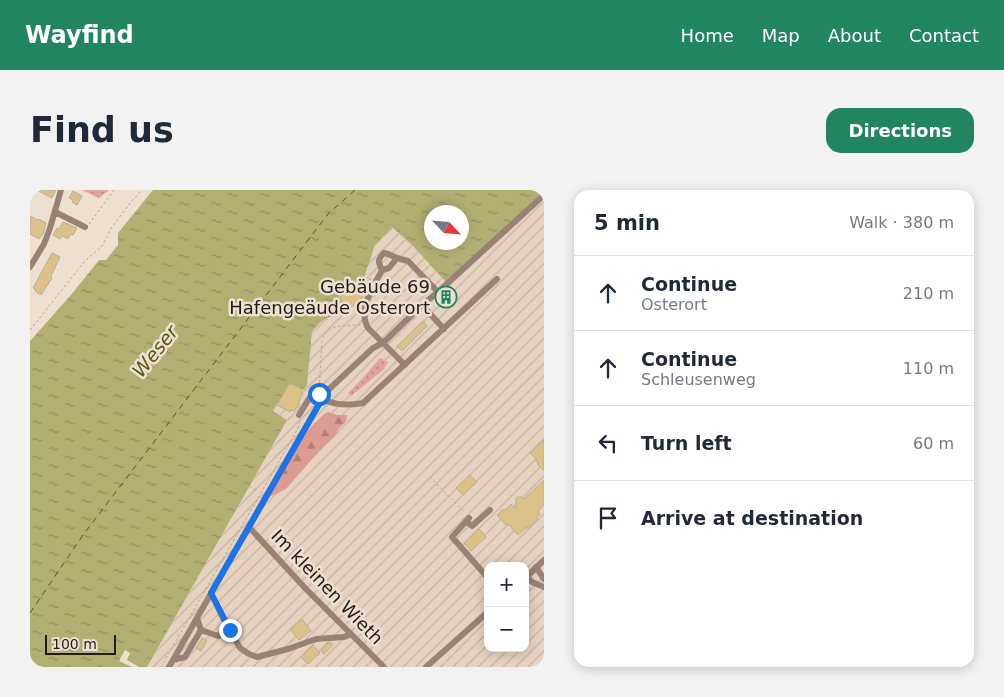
<!DOCTYPE html>
<meta charset="utf-8">
<style>
:root{--surface:#fff;--page:#f2f2f3;--text:#1f2937;--muted:#747a83;--line:#e0e1e3;--accent:#218660}
body{margin:0;font-family:"DejaVu Sans",sans-serif;background:var(--page);color:var(--text)}
.controls{position:absolute;right:15px;bottom:15px;display:grid;overflow:hidden;border-radius:10px;box-shadow:0 2px 12px #0003}
.controls button{width:45px;height:45px;display:grid;place-items:center;padding:0;border:0;border-bottom:1px solid var(--line);background:var(--surface);color:var(--text);font:25px sans-serif}
.compass{position:absolute;left:394px;top:15px;width:45px;height:45px;border-radius:50%;background:var(--surface);box-shadow:0 2px 12px #0003;rotate:116deg}
.scale{position:absolute;left:15px;bottom:12px;width:71px;box-sizing:border-box;padding-left:5px;border:2px solid #221c17;border-top:0;font-size:14px;line-height:18px;white-space:nowrap;color:#221c17;-webkit-text-stroke:4px #eee0d1;paint-order:stroke}
.stop{position:absolute;width:15px;height:15px;margin:-11px;border:4px solid #1a73e8;border-radius:50%;background:#fff}
.stop.end{background:#1a73e8;border-color:#fff;box-shadow:0 1px 5px #0008}
.list{margin:0;padding:0;list-style:none}
h2{display:flex;justify-content:space-between;align-items:center;height:65px;margin:0;padding:0 20px;font-size:21px}
h2 small{font-size:16px;font-weight:400;color:var(--muted)}
.list li{display:grid;grid-template-columns:32px 1fr auto;gap:15px;align-items:center;box-sizing:border-box;height:75px;padding:0 20px;border-top:1px solid var(--line)}
.list b{display:block;font-size:19px;white-space:nowrap}
.list p{margin:0;font-size:16px;white-space:nowrap;color:var(--muted)}
.list em{font-size:16px;font-style:normal;color:var(--muted)}
.icon{flex:none;width:28px;height:28px;fill:none;stroke:currentColor;stroke-width:2;stroke-linecap:round;stroke-linejoin:round}
.map{position:relative;flex:none;width:514px;height:477px;overflow:hidden;border-radius:15px}
header{display:flex;align-items:center;gap:30px;box-sizing:border-box;height:70px;padding:0 25px;background:var(--accent);color:#fff}
header strong{font-size:24px}
nav{display:flex;gap:28px;margin-inline-start:auto;font-size:18px}
.intro{display:flex;align-items:center;justify-content:space-between;box-sizing:border-box;height:120px;padding:0 30px}
h1{margin:0;font-size:35px}
.button{padding:12px 22px;border-radius:15px;background:var(--accent);color:#fff;font-size:18px;font-weight:700}
main{display:flex;gap:30px;padding:0 30px}
aside{flex:1;background:var(--surface);border-radius:15px;box-shadow:0 2px 12px #0003}
.map>svg:first-child{display:block}
.industrial{fill:url(#industrial-furrows);fill-rule:evenodd}
.grass{fill:url(#grass-dots)}
.forest{fill:url(#forest-firs)}
.water{fill:url(#water-ripples);fill-rule:evenodd}
.pier{fill:#eee0d1}
.lines{fill:none;stroke-linecap:round;stroke-linejoin:round}
.ferry{stroke:#5b5710;stroke-width:1;stroke-dasharray:6 5;stroke-linecap:butt}
.building{fill:#dcc289;stroke:#b5ae9d}
.path{stroke:#afa397;stroke-width:1;stroke-dasharray:2.5 2.5;stroke-linecap:butt}
.minor{stroke:#9a8175;stroke-width:6}
.route{stroke:#1a73e8;stroke-width:6}
.labels{text-anchor:middle;stroke-width:5;stroke-linejoin:round;paint-order:stroke}
.poi-label{font-size:18px;fill:#221c17;stroke:#eee0d1;text-anchor:end}
.street-label{font-size:18px;fill:#221c17;stroke:#eee0d1}
.water-label{font-size:19px;font-style:italic;fill:#5b5710;stroke:#eee0d1}
</style>
<header>
<strong>Wayfind</strong>
<nav><a>Home</a><a>Map</a><a>About</a><a>Contact</a></nav>
</header>
<div class="intro"><h1>Find us</h1><a class="button">Directions</a></div>
<main>
<div class="map">
<svg width="514" height="477" viewBox="0 0 514 477">
<defs>
<pattern id="industrial-furrows" width="10" height="10" patternUnits="userSpaceOnUse" patternTransform="scale(1.25)"><rect width="10" height="10" fill="#e6d2bf"/><path d="M-1 1l2-2M0 10L10 0M9 11l2-2" fill="none" stroke="#c5b4a3"/></pattern>
<pattern id="grass-dots" width="8" height="8" patternUnits="userSpaceOnUse" patternTransform="scale(1.25)"><rect width="8" height="8" fill="#e1a49b"/><path d="M2 2h.1M6 6h.1" fill="none" stroke="#b6857d" stroke-width="1.8" stroke-linecap="round"/></pattern>
<pattern id="forest-firs" width="22" height="20" patternUnits="userSpaceOnUse" patternTransform="scale(1.25)"><rect width="22" height="20" fill="#dd9c92"/><path d="M5 1l3.5 6h-7zM16 11l3.5 6h-7z" fill="#b37e76"/></pattern>
<pattern id="water-ripples" width="26" height="14" patternUnits="userSpaceOnUse" patternTransform="scale(1.25)"><rect width="26" height="14" fill="#b2af73"/><path d="M2 4q2-2 4 0t4 0M15 11q2-2 4 0t4 0" fill="none" stroke="#908e5d"/></pattern>
</defs>
<rect width="100%" height="100%" fill="#eee0d1"/>
<path class="industrial" d="M514,2V477H117L257,230L243,221L247,213H249L259,194H262L274,200L277,195L282,143L287,135L292,130L297,127L319,120L320,118L309,107L328,89L333,90L345,55L362,37L419,89ZM458,376H495V458H458Z"/>
<path class="grass" d="M52,0H79L69,8Z
M350,168L358,172L353,180L321,206L318,203L331,190Z"/>
<path class="forest" d="M298,222L307,225H317L316,232L310,237L305,246L290,260L256,299L237,308L276,242L294,224Z"/>
<path class="water" d="M123,0H514V2L416,92L383,56L362,37L345,55L333,91L331,90V91L328,89L309,107L320,119L318,125C301,125 292,127 282,142L277,195L274,200L261,194L249,213H247L243,221L257,230L117,477H0V151L41,105L69,70H76L88,55V43ZM402,22H432V52H402Z"/>
<path class="pier" d="M95,460L100,463L97,470L109,477H102L89,471Z"/>
<g class="lines">
<path class="ferry" d="M0,423L53,345L298,24L325,0"/>
</g>
<path class="building" d="M7,0H26L22,8Z
M43,1L52,6L47,15L42,12L43,10L39,8Z
M0,26L7,30L8,29L16,33L13,44L9,49L0,44Z
M33,32L47,38L43,45L41,44L38,49L32,46L30,49L23,45L27,38L29,39Z
M22,63L30,67L21,86L22,88L11,105L5,101L6,100L3,98Z
M340,88L341,90L333,107L320,118L310,107L328,90L333,95Z
M417,101L420,106L414,112L411,108Z
M393,131L397,136L372,161L367,156Z
M259,194L261,195L262,194L272,199L271,202L273,204L268,213L270,214L267,218H266L264,221L261,220L260,222L247,215Z
M514,250V281L507,274L508,273L506,270V269L500,263Z
M440,285L447,292L433,305L426,298Z
M514,290V315L508,321L510,324L506,327L508,329L498,339L497,337L488,345L478,334L476,335L467,325L473,319L475,320L481,314L486,319V309L487,307H491L494,309Z
M449,339L456,347L441,361L434,353Z
M272,429L281,441L269,450L260,439Z
M172,448L177,451L171,461L166,458Z
M298,453H301L303,455L294,464L291,461Z
M283,455L290,463L278,474L271,467Z"/>
<g class="lines">
<path class="path" d="M59,34L84,0
M356,44L371,30L373,32L407,0
M0,140L55,71L72,56L82,37L101,12L112,0
M289,203L292,150C298,133 315,136 331,135
M198,283L227,301
M400,287L435,323
M131,477L268,238L270,231"/>
<path class="minor" d="M25,22L55,37
M0,77L14,54L20,38L31,0
M352,80C348,72 347,70 354,63L358,64L367,68
M392,115L414,139
M375,175L338,138C327,119 344,96 352,80L359,78L367,68L378,71L408,102
M269,225L280,207C288,207 292,210 300,212C311,216 322,215 333,213L467,89
M439,328L422,347L458,388
M436,331L442,336L460,320
M219,337L275,398L354,477
M506,377L514,389
M496,386L502,392L514,397
M495,388L514,370
M181,403L194,430L210,458L219,464L227,467L258,459L286,449L314,447L321,444
M171,440L188,446L200,440
M143,470L155,467L171,440L167,428
M139,477L292,209L296,202L343,158L353,153L392,115L408,102L514,5
M396,477L458,422"/>
</g>
<g class="lines">
<path class="route" d="M200,440L181,403L292,209L289,204"/>
</g>
<defs>
<g id="building-ring" transform="scale(1.125)"><circle r="9.5" fill="#eee0d1" stroke="#218660" stroke-width="1.5"/><path d="M-4-6H4V6H1V3H-1V6H-4ZM-2.5-4.3h1.7v1.8h-1.7ZM.8-4.3h1.7v1.8H.8ZM-2.5-1h1.7V.8h-1.7ZM.8-1h1.7V.8H.8Z" fill="#218660"/></g>
</defs>
<g fill-rule="evenodd">
<use href="#building-ring" x="416" y="107"/>
</g>
<g class="labels">
<g class="poi-label">
<text x="400" y="103">Gebäude 69<tspan x="400" dy="21">Hafengeäude Osterort</tspan></text>
</g>
<g class="street-label">
<text transform="translate(297 397) rotate(46)" y="6">Im kleinen Wieth</text>
</g>
<g class="water-label">
<text transform="translate(125 161) rotate(-51)" y="7">Weser</text>
</g>
</g>
</svg>
<div class="controls">
<button>+</button>
<button>−</button>
</div>
<svg class="compass" viewBox="-18 -18 36 36"><path d="M0-13l5 13h-10z" fill="#e53935"/><path d="M0 13l5-13h-10z" fill="#747a83"/></svg>
<div class="scale">100 m</div>
<div class="stop" style="left:289px;top:204px"></div>
<div class="stop end" style="left:200px;top:440px"></div>
</div>
<aside>
<h2>5 min<small>Walk · 380 m</small></h2>
<ul class="list">
<li><svg class="icon" aria-label="ahead" viewBox="0 0 24 24"><path d="M12 20V5M6 11l6-6 6 6"/></svg><div><b>Continue</b><p>Osterort</p></div><em>210 m</em></li>
<li><svg class="icon" aria-label="ahead" viewBox="0 0 24 24"><path d="M12 20V5M6 11l6-6 6 6"/></svg><div><b>Continue</b><p>Schleusenweg</p></div><em>110 m</em></li>
<li><svg class="icon" aria-label="left" viewBox="0 0 24 24"><path d="M17 20v-9H6M10 6l-5 5 5 5"/></svg><div><b>Turn left</b></div><em>60 m</em></li>
<li><svg class="icon" aria-label="arrive" viewBox="0 0 24 24"><path d="M6 21V4h12l-3 4 3 4H6"/></svg><div><b>Arrive at destination</b></div></li>
</ul>
</aside>
</main>
